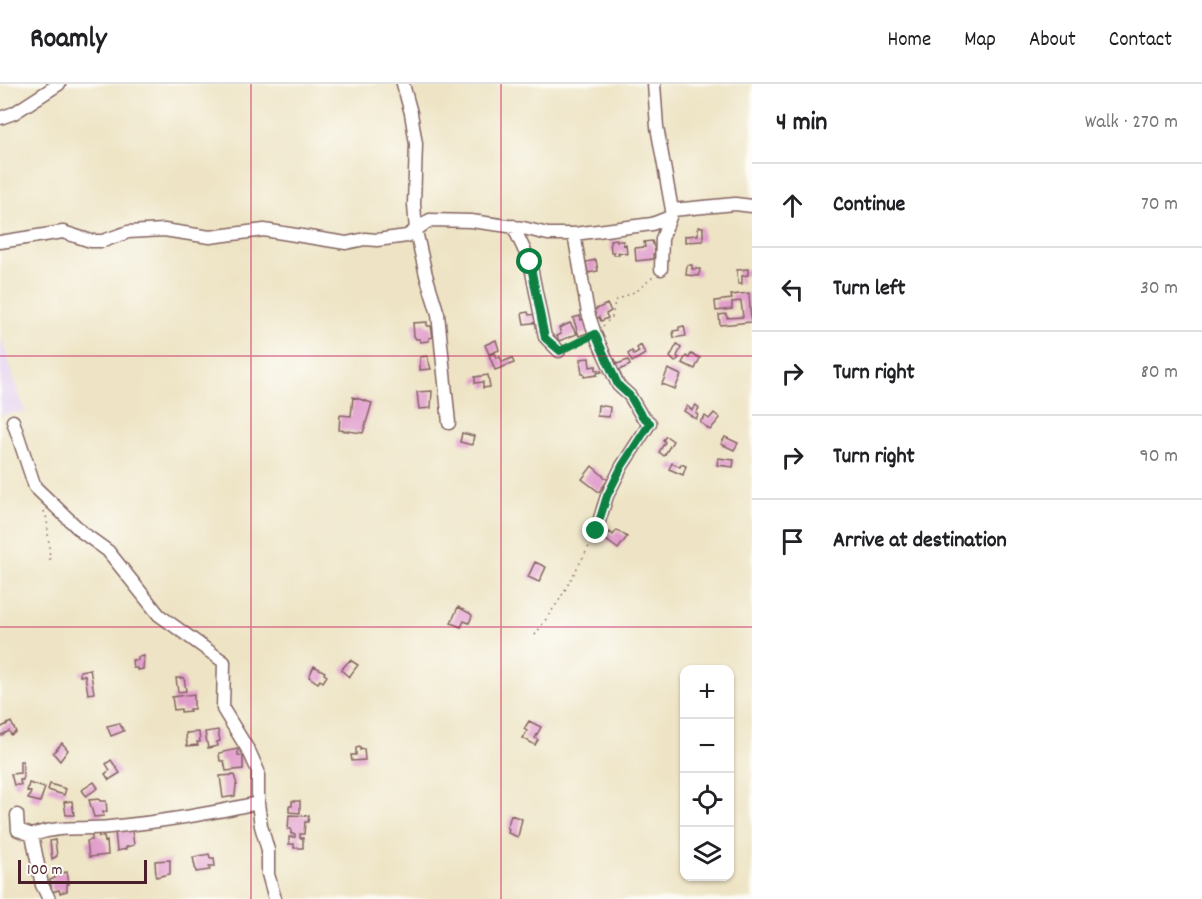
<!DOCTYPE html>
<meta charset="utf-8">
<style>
:root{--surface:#fff;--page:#f6f6f6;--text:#202124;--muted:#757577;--line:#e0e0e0}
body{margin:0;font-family:Dekko,sans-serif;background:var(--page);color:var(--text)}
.controls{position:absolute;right:18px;bottom:18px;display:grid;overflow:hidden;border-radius:12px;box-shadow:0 2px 4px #0004}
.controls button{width:54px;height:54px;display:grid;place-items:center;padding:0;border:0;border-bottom:2px solid var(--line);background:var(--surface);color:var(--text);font:30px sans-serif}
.scale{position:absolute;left:18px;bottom:15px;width:129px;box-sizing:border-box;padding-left:6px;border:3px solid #4a1f2b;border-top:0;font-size:16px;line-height:21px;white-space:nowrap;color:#4a1f2b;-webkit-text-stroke:4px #fdfcf7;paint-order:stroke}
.stop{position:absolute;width:18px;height:18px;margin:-14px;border:4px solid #0b8043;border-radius:50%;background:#fff}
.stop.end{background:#0b8043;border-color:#fff;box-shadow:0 2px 6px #0008}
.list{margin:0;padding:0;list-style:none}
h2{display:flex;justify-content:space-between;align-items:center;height:78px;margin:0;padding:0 24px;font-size:26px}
h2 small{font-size:20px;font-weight:400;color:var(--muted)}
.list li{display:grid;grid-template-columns:39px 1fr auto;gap:18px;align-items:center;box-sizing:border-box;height:84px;padding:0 24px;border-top:2px solid var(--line)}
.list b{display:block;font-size:22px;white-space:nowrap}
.list em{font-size:20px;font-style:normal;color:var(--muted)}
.icon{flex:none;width:33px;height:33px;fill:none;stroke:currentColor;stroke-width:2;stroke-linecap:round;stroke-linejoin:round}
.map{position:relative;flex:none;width:752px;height:815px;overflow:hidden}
header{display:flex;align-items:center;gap:36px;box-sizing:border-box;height:84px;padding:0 30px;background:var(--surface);border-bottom:2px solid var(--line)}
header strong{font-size:28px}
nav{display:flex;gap:33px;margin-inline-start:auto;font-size:21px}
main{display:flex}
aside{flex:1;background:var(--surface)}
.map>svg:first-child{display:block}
.built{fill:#e5d3f0}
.building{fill:#e19dcc}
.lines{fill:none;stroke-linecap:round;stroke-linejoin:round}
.minor-casing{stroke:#836461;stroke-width:15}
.path{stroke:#836461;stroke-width:1.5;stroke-dasharray:1.5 4.5;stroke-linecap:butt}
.minor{stroke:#fff;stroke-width:12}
.route{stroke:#0b8043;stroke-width:8}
.grid{fill:none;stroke:#c2185b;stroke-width:1.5;stroke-opacity:0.55}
</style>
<header>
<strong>Roamly</strong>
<nav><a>Home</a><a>Map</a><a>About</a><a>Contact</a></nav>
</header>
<main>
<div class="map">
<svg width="752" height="815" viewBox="0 0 752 815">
<rect width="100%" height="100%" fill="#fdfcf7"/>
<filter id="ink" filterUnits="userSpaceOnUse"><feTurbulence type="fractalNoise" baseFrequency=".0167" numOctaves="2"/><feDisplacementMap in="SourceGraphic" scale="12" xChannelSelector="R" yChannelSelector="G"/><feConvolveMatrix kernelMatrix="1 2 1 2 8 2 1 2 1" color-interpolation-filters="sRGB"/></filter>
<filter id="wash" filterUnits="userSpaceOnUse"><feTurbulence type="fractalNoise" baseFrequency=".008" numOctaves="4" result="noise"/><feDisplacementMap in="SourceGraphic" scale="24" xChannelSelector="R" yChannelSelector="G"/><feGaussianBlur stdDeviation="1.35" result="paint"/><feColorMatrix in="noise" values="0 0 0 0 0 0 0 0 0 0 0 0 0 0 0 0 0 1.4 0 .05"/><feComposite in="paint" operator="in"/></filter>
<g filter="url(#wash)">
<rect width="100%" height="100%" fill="#eee4c5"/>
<path class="built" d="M0,251L25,328L0,331Z"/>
<g id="blocks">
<path class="building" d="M698,143H703V157L685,158V152L698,151Z
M617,155V157H623V161L626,160L627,170L618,168L619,171H614V168H611L610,156Z
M652,157L656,169L653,170V175L636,177L635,164L645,163L644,158Z
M596,176L598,187L588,189L586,178Z
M687,181H692V185H700L699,192L686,191Z
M748,185V191L742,192V200H738L737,186Z
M749,209L751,238L720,241L719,231L726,230L727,234L743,233L741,217L732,218V225L716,227L715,217L732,215L731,211Z
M607,220L611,227L606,230L608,234L601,237L599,233L594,236L590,228Z
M528,228L529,231L538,230L540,238L524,240L522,229Z
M580,232L581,236L585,235L593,247L579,252L573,234Z
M427,238V242H431L433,253L429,254V257L420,258V255H416L414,252L413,239Z
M570,239L577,250L559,257L557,252L561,250L559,244Z
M684,242L686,252L674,254L673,247L679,246V243Z
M496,256L499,266L489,270L485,261Z
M677,260L681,264L677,272L679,274L675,278L670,273Z
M641,261L645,270L632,278L628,270L632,267L634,271L639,268L637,264Z
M495,269L497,274L500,273L502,278L512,274L514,279L495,286L489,271Z
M691,270L700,274L695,285L682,279L686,272L689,274Z
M427,272L431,285L420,286V273Z
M589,274L590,283L596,282V286H601L602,288L597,289V291L584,293V290H582L580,275Z
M615,275L617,280L628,276L630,281L615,288L610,278Z
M668,285L681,291L675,305L662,300Z
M488,291L490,303L483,304V298L475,299V293Z
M432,307L431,324L419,325L417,308Z
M353,313L372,319L363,349L339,346L340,331L351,332Z
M598,321L610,323L609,333L597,332Z
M696,321L699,324L696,329L698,331L696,335L684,327L687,322L692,326Z
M714,329L720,334L710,346L700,338L705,332L709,335Z
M462,349L474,352L472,361L460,358Z
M666,352L673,357L664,372L659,368L665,358L663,356Z
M725,353L738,359L734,366L721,360Z
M718,374L734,376L733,383L717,381Z
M672,379L680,383L681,380L686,382L683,391L669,385Z
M592,382L608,396L599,408L582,395Z
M617,446L627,453L618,465L605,455L610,448L613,451Z
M535,478L546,483L539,498L528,493Z
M458,523L471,530L472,532L469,539L464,537L461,543L451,539Z
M144,572L143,585L137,586V584H133L132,576H138V573Z
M350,576L358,581L349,593L341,586Z
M314,582L325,588L324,590L327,592L323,598L320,596L318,599L309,593Z
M90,585L94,609L88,610L85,591L80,592V587Z
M176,594H184L186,607L178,608Z
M194,610V625H189L190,627L181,628V625L174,626L172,613Z
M529,637L541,643L535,654L538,656L535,661L523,654L527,647L524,645Z
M11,638L16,648L11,651L9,647L0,652V644Z
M119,639L124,647L111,652L107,642Z
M218,646L220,657L217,658L218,662L208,664L205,648Z
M199,648L200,658H197L198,661L187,662L186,649Z
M62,659L68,666L60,677L53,669Z
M360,663V666L364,665L365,676L352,677L351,671H356V664Z
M238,665V671L243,672V685L226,687L224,677H220L219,669Z
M111,676L120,689L109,696L105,690L110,686L106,680Z
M20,677H23V696H20L21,701H14L11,690L20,689Z
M234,691L237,701H236L235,712L223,714L220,692Z
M94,698L98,704L86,712L82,706Z
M29,699L45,704L40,718L28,715L31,708L27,707Z
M50,700L66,705L64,711L48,706Z
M99,715L100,717H106L107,728H103L104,732L94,733L89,716Z
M72,717L74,731H66L64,718Z
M292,717H300V729L289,728V722H292Z
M289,731L309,732L308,738H305L304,750H300V754H303V764H294V760H289V753H295V750H291V745H288Z
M511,731L522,735L518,753L508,749L509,745L507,744Z
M132,746L134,761L126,763V765L117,767L115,747Z
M98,749L99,753H104L105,758L107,757L108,771L89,773L87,757L92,756V750Z
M55,756L57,772L52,775L50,757Z
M209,770L210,774H214L215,782H209L210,786L196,788L193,773Z
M170,776V790L156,793L155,777Z
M63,787V789L67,788L69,800H67V807L60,809L59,806L52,808L50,796L55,794L54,789Z"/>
</g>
</g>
<g filter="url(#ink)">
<use href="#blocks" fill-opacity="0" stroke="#836461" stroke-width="1.5"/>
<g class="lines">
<g class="minor-casing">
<path id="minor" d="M403,0L411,29L416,60L414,120L416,147L426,191L438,230L449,339
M0,34L14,29L59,0
M672,126L735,120L752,122
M513,142L530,178L545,253L559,267
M574,150L588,229L595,250L618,301L630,312L641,331L650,339L622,382L607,412L596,447
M0,158L63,148L91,157H103L128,148L164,146L210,153L264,146L346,159L365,155L377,156L407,152L430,136L471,137L523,144L548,150H574L652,140L670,133L672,126L657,43L654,0
M661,185L662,155L670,133
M13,337L35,403L83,449L108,467L159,531L224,578L223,625L250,669L258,687V719L261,742L268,766V790L275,815
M17,731L18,746L32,751C60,741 81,746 110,743C159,738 209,730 258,719
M32,751L42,801L49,815"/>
</g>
<path class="path" d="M603,242L612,233L615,217L638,206L654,192
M567,263L585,255
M44,427L47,435L50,476
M535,551L560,515L592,457"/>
<use href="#minor" class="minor"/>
</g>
</g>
<g class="lines" filter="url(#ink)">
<path class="route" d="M530,178L545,254L560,267L595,250L618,301L630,312L641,331L650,339L622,382L607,412L596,447"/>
</g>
<path class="grid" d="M251,0V815M501,0V815M0,272H752M0,543H752"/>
</svg>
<div class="controls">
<button>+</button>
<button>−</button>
<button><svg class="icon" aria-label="locate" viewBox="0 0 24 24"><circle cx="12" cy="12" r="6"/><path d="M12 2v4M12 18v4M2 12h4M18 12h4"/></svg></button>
<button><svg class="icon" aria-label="layers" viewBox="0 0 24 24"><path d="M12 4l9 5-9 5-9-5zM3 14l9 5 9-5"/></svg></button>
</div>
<div class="scale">100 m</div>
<div class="stop" style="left:530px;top:178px"></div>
<div class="stop end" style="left:596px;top:447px"></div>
</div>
<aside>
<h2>4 min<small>Walk · 270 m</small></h2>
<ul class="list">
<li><svg class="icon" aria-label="ahead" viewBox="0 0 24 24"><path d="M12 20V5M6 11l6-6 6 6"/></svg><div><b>Continue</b></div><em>70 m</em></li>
<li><svg class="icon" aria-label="left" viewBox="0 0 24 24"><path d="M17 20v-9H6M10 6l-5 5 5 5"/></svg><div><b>Turn left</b></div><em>30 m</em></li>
<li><svg class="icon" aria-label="right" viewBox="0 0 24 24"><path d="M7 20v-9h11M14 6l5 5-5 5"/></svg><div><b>Turn right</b></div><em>80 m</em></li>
<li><svg class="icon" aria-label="right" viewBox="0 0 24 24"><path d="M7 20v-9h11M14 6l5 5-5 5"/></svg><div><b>Turn right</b></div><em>90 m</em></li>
<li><svg class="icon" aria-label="arrive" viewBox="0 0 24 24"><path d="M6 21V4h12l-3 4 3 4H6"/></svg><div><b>Arrive at destination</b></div></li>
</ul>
</aside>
</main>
